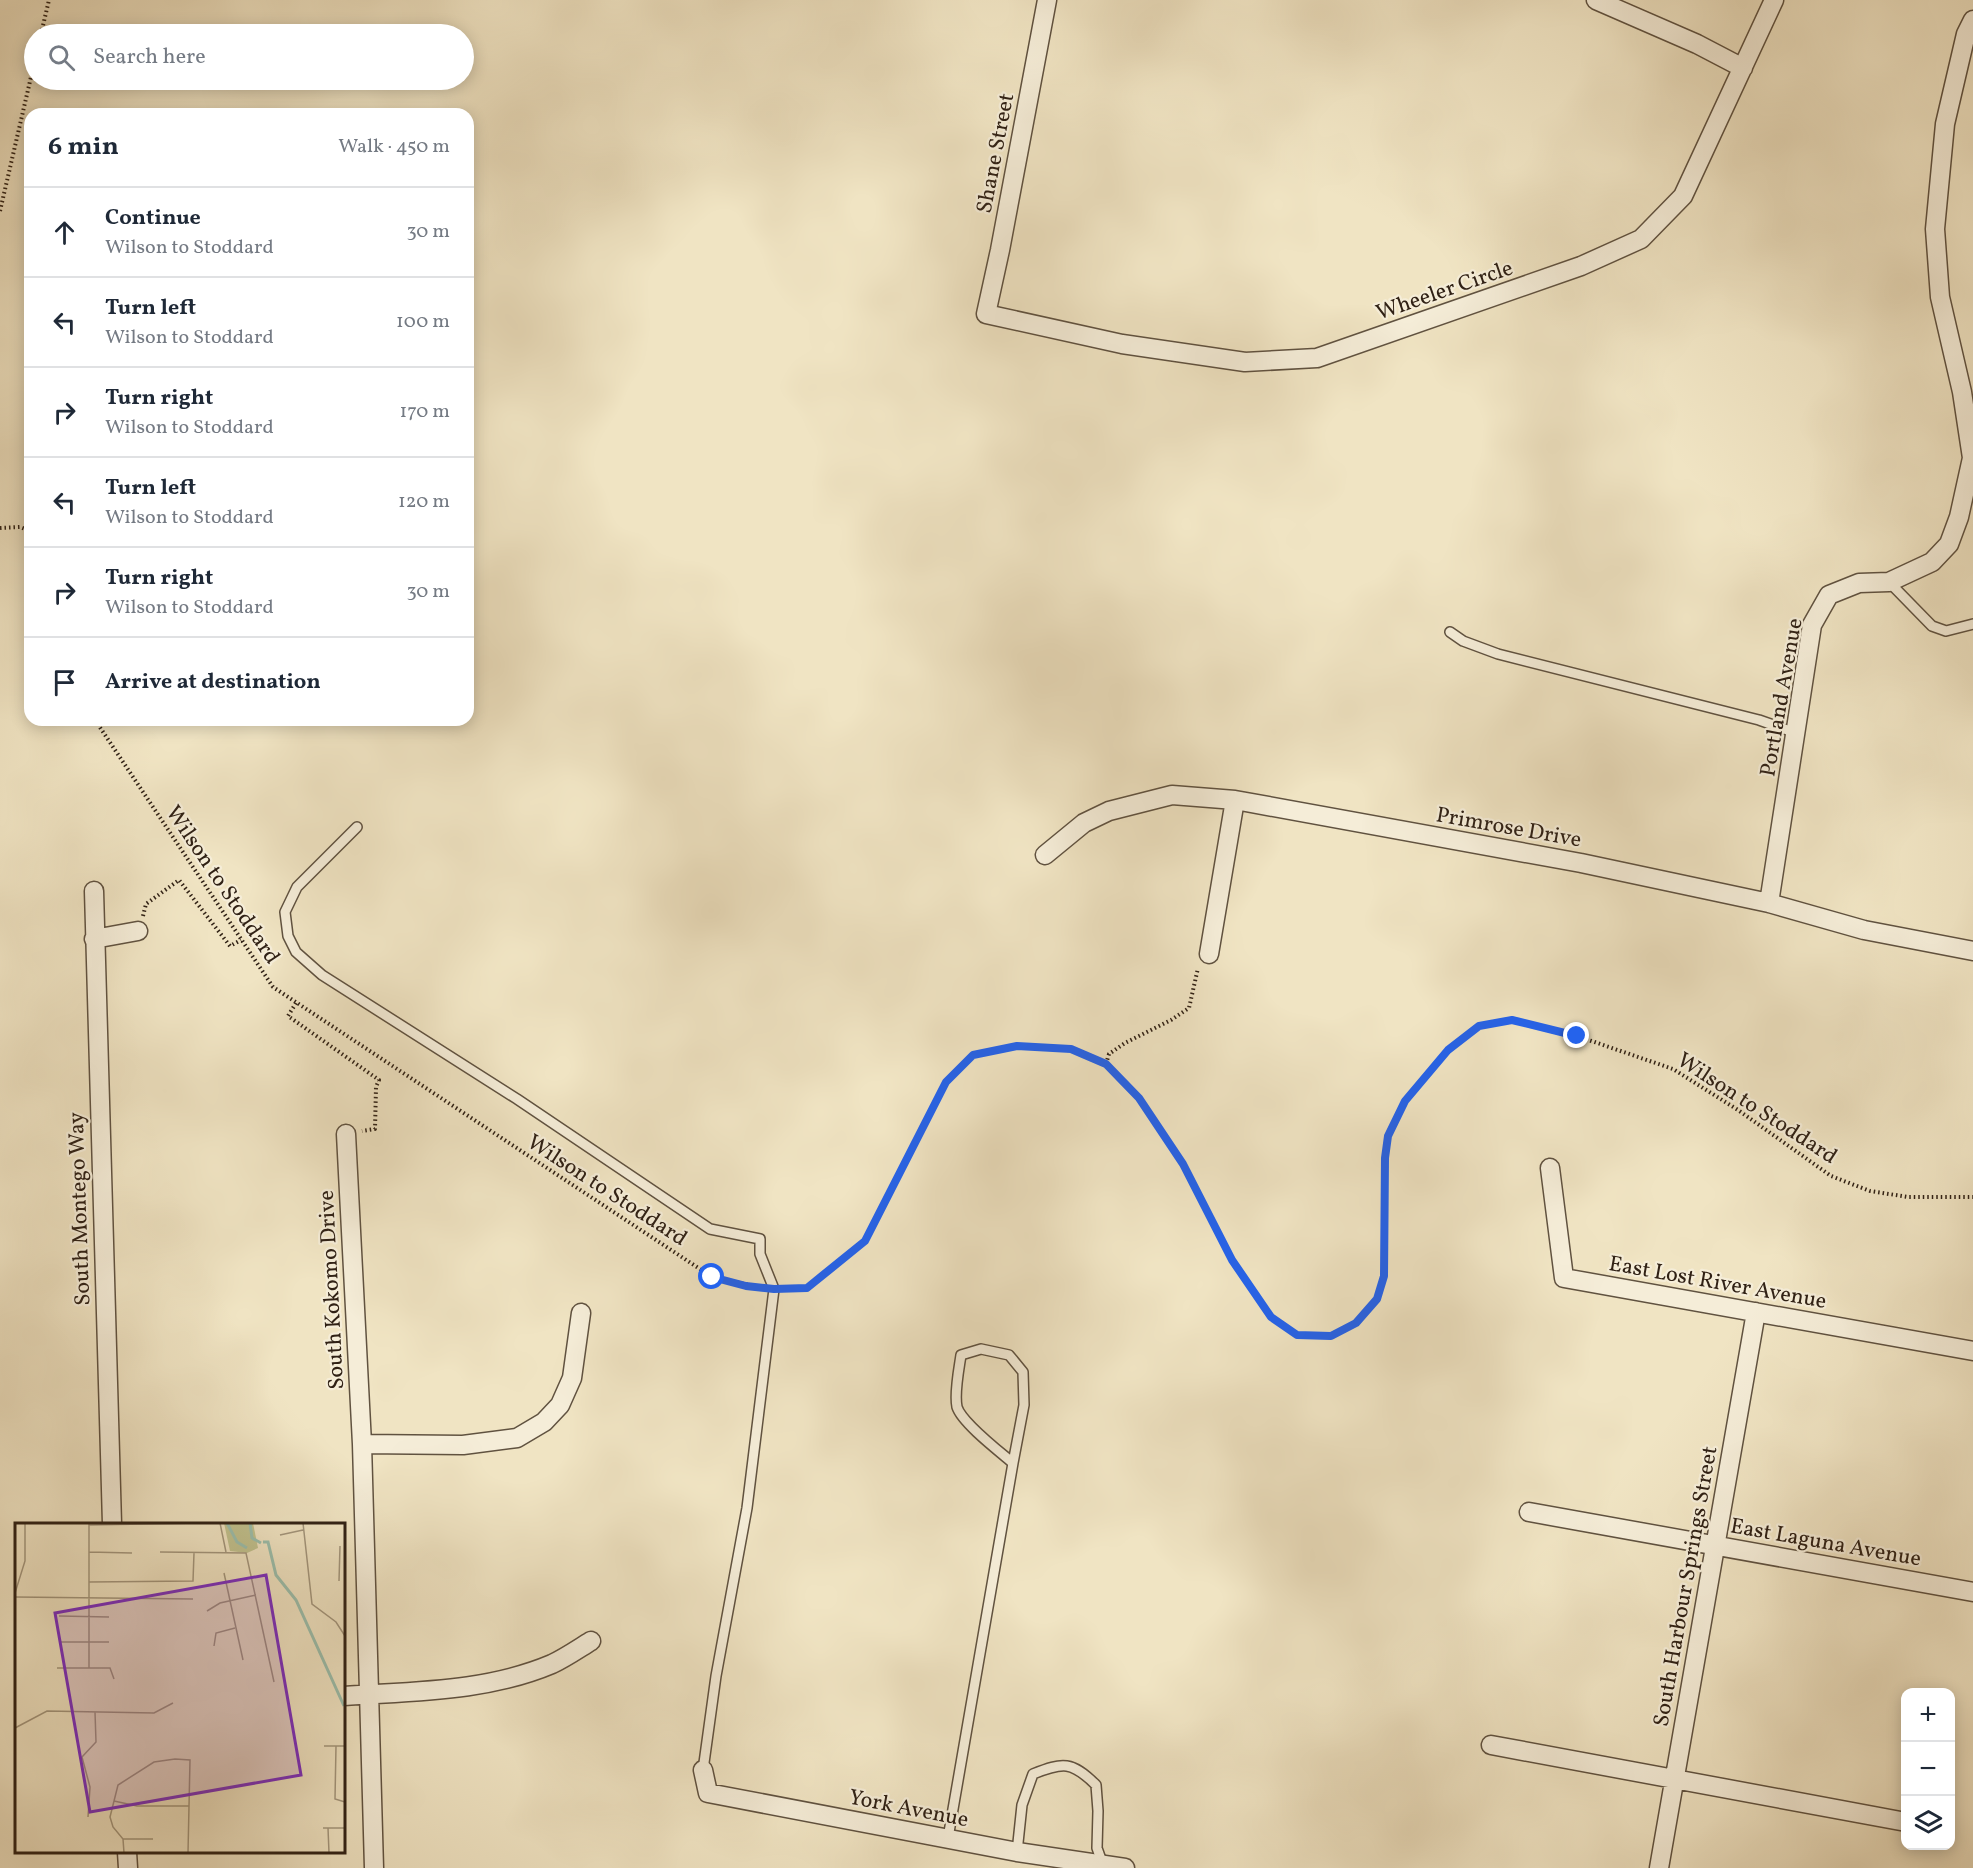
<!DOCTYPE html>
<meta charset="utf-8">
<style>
:root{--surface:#fff;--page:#f2f2f3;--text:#1f2937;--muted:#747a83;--line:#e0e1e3}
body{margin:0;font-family:Vollkorn,serif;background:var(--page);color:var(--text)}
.controls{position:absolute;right:18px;bottom:18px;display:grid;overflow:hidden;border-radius:12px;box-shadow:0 3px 15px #0003}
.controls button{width:54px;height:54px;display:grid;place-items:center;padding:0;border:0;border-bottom:2px solid var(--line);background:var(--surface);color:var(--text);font:30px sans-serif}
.stop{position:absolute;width:18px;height:18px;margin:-14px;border:4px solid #2563eb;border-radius:50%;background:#fff}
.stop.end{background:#2563eb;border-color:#fff;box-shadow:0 2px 6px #0008}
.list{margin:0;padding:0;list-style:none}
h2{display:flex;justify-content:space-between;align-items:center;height:78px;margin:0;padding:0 24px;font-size:26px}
h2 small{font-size:20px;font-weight:400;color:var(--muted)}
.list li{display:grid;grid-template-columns:39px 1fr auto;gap:18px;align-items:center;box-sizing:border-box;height:90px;padding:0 24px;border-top:2px solid var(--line)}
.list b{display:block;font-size:22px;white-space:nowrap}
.list p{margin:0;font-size:20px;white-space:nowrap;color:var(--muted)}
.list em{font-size:20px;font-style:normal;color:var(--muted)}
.icon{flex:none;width:33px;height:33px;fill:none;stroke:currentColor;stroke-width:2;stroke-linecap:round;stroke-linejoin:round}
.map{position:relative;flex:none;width:1973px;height:1868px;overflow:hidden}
.search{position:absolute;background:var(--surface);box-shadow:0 3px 15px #0003;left:24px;top:24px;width:450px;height:66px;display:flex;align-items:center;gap:15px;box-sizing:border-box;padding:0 21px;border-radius:33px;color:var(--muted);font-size:22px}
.panel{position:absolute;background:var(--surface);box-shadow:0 3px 15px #0003;left:24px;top:108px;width:450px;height:618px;border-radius:18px}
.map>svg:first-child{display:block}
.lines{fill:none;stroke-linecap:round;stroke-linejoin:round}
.service-casing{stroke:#605240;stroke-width:12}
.minor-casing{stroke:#605240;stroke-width:21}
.path{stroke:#302115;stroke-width:4;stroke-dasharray:1.5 3;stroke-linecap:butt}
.service{stroke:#f5edd8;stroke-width:9}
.minor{stroke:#f5edd8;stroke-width:18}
.route{stroke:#2563eb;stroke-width:8}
.labels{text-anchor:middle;stroke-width:4.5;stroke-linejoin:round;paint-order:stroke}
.street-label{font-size:22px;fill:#302115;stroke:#f5edd8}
.inset-river{fill:none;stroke:#9bbfad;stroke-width:3}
.inset-road{fill:none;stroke:#a3967d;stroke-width:1.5}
.view{fill:#7b2cbf;fill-opacity:0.15;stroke:#7b2cbf;stroke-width:3}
.inset-edge{fill:none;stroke:#302115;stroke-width:3}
</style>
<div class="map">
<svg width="1973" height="1868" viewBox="0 0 1973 1868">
<rect width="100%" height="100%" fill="#f0e4c3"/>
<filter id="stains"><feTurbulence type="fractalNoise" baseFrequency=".00333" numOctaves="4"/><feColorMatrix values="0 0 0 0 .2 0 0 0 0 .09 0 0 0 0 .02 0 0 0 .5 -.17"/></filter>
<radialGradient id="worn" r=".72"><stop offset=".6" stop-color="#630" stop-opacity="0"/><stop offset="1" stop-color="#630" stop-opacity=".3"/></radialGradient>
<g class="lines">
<g class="service-casing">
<path id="service" d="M1889,582L1932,626L1946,631L1973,624
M1450,632L1463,641L1498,654L1759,720L1796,733
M357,827L297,887L285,912L288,936L296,952L322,975L517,1099L710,1229L760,1239V1254L774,1289L747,1508L716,1676L703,1770
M981,1349L1009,1355L1023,1372L1024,1405L1013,1463C1000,1452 962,1423 957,1407C954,1393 959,1369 961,1355Z
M948,1838L1013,1463
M1017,1852L1022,1805L1033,1774C1063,1762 1072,1761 1096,1785L1098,1811L1097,1848L1103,1865"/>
</g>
<g class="minor-casing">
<path id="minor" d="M1047,0L1000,250L986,314L1122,344L1245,362L1317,358L1581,266L1641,239L1683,196L1774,0
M1596,0L1697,44L1743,68
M1045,855L1084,823L1109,811L1172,795L1235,800L1581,863L1769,903L1864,930L1973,951
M94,891L112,1524
M1769,903L1812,625L1829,595L1859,583L1889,582L1932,562L1949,544L1959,517L1972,458L1962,392L1940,297L1935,229L1945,124L1966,34L1973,20
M94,939L138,931
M1209,954L1235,800
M346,1134L362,1444L374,1868
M1550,1168L1564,1278L1973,1351
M362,1444L463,1445L517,1438L544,1422L560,1405L572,1378L581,1313
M1529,1512L1973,1592
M344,1696C414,1691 486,1692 552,1664C565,1658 578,1649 591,1641
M1491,1745L1906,1822
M703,1770L708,1793L1017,1852L1125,1868
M127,1852L128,1868
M1659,1868L1756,1312"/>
</g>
<path class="path" d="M41,34L49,0
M0,211L34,64
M0,528L20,527L30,531
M95,720L273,987L712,1277L759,1287
M143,916L146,904L179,880L230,946L241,940
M296,1003L288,1016L379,1080L376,1087L375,1129L362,1131
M1106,1064L1109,1054L1125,1043L1171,1020L1189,1008L1198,968
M788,1289L807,1288L865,1241L946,1082L973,1055L1017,1046L1071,1049L1106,1064L1139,1098L1183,1164L1232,1260L1271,1317L1297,1335L1331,1336L1356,1323L1378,1299L1384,1276L1385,1158L1388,1136L1405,1101L1448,1050L1479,1026L1512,1020L1577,1036L1673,1069L1738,1110L1831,1176L1870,1191L1908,1197H1973"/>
<use href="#service" class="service"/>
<use href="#minor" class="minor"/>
</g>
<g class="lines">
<path class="route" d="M712,1277L746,1286L774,1289L807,1288L865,1241L946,1082L973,1055L1017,1046L1071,1049L1106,1064L1139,1098L1183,1164L1232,1260L1271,1317L1297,1335L1331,1336L1356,1323L1377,1299L1384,1276L1385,1158L1388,1136L1405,1101L1448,1050L1479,1026L1512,1020L1577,1036"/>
</g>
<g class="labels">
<g class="street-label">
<text transform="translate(994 153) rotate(-79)" y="8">Shane Street</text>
<text transform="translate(1444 289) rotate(-19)" y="8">Wheeler Circle</text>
<text transform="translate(1780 697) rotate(-80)" y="8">Portland Avenue</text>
<text transform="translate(1509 826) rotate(10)" y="8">Primrose Drive</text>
<text transform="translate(224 884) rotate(56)" y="8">Wilson to Stoddard</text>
<text transform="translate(1758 1107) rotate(33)" y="8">Wilson to Stoddard</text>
<text transform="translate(608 1189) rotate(33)" y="8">Wilson to Stoddard</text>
<text transform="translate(78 1209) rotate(-92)" y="8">South Montego Way</text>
<text transform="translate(1718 1281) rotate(10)" y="8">East Lost River Avenue</text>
<text transform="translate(330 1290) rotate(-93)" y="8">South Kokomo Drive</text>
<text transform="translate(1826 1541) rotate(10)" y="8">East Laguna Avenue</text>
<text transform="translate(1684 1586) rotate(-80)" y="8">South Harbour Springs Street</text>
<text transform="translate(909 1807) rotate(11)" y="8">York Avenue</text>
</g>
</g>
<g transform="translate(15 1523)">
<rect width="330" height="330" fill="#f0e4c3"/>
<path d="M209,0H238L243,25L232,30L215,28Z" fill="#c1c28f"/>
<path class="inset-river" d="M212,0L222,19L232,25M235,0L237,15L246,20M248,19H253L261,52L281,77L329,183"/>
<path class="inset-road" d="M74,0V145M205,0L211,29M288,0L297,81L321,99L330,113M74,2L186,0M265,12L288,7M74,29L117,30M145,29L231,30L259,159M209,50L228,137M324,58L325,23M74,59L178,58L179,30M0,70L10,38V0M0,74L178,76M192,88L205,80L241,72M44,93L94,94M44,119H94M199,123L201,110L220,105M42,145H95L99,156M0,205L32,188L139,190L158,180M309,223H330M321,223L320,276L330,279M99,278L122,283H174M73,294L75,264L67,234L81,219L80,189M308,305H330M313,305L314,330M108,316H138M109,330L108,316L98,304L95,294L103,262L139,239L160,236L175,237L173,330"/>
<path class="view" d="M251,52L286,252L75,289L40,90Z"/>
<rect width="330" height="330" class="inset-edge"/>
</g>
<rect width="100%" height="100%" filter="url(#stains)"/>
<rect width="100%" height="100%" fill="url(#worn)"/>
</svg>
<div class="controls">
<button>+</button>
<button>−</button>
<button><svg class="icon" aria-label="layers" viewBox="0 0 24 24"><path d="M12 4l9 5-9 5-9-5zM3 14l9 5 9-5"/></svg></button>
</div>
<div class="stop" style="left:712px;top:1277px"></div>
<div class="stop end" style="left:1577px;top:1036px"></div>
<div class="search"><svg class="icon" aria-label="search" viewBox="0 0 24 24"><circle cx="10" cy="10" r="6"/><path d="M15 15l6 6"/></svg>Search here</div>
<section class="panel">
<h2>6 min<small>Walk · 450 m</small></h2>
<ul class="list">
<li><svg class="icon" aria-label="ahead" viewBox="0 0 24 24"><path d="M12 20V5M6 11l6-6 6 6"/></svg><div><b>Continue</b><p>Wilson to Stoddard</p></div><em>30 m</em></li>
<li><svg class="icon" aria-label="left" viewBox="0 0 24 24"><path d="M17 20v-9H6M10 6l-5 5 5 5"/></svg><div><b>Turn left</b><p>Wilson to Stoddard</p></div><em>100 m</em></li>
<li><svg class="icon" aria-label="right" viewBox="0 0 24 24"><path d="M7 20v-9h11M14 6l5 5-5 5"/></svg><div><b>Turn right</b><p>Wilson to Stoddard</p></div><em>170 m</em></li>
<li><svg class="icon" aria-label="left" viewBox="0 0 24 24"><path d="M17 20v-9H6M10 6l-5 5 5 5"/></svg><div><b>Turn left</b><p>Wilson to Stoddard</p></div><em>120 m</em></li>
<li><svg class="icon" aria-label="right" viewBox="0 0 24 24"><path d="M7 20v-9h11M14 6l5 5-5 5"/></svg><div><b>Turn right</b><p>Wilson to Stoddard</p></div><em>30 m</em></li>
<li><svg class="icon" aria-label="arrive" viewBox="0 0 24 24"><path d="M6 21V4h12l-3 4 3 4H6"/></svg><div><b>Arrive at destination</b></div></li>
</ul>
</section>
</div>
